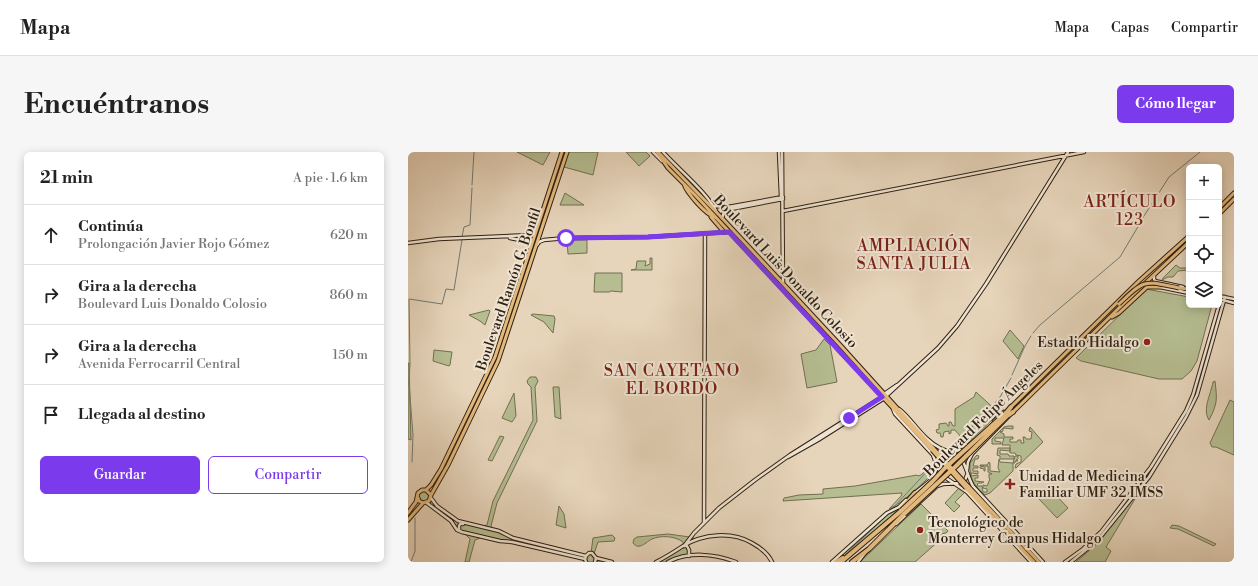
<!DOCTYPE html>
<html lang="es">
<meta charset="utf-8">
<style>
:root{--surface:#fff;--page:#f6f6f6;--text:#222;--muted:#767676;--line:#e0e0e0;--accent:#7c3aed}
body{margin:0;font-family:"Libre Bodoni",serif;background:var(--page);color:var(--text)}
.controls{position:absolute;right:12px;top:12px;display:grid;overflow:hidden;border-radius:6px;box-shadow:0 2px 10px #0003}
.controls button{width:36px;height:36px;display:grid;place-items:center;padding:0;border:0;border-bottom:1px solid var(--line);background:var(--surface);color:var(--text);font:20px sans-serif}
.stop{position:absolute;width:12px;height:12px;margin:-9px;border:3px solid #7c3aed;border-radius:50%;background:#fff}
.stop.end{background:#7c3aed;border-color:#fff;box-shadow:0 1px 4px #0008}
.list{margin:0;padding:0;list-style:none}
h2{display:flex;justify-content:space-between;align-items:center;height:52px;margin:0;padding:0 16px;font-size:17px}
h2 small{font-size:13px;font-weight:400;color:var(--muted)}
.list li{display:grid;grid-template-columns:26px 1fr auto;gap:12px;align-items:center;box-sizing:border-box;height:60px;padding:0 16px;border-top:1px solid var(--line)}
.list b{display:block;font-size:15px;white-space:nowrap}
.list p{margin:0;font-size:13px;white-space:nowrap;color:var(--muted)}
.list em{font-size:13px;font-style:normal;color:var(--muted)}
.actions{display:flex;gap:8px;padding:12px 16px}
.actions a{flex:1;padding:9px 0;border:1px solid var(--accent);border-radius:6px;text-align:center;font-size:14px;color:var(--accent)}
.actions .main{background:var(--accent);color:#fff}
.icon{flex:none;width:22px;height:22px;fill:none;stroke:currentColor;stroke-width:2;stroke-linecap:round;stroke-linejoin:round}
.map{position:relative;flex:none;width:826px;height:410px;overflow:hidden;border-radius:6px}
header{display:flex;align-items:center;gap:24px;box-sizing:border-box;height:56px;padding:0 20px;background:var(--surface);border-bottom:1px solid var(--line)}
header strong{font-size:19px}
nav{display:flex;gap:22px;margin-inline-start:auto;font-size:14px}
.intro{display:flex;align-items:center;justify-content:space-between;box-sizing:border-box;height:96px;padding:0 24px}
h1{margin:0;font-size:28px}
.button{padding:10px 18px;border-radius:6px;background:var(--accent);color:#fff;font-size:14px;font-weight:700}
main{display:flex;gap:24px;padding:0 24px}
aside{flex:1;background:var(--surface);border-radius:6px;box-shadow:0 2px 10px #0003}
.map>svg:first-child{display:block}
.green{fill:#b5bd91;stroke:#726f52}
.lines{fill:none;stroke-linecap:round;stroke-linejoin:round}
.stream{stroke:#6e7c74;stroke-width:1}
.secondary-casing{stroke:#2f2112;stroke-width:4.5}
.primary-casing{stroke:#2f2112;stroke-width:5}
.highway-casing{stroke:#2f2112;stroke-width:6}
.secondary{stroke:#efe4d3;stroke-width:2.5}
.primary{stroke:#e4ba7e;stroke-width:3}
.highway{stroke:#e4ba7e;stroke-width:4}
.primary-bridge-casing{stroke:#2f2112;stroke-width:5;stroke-linecap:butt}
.highway-bridge-casing{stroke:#2f2112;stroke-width:6;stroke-linecap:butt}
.primary-bridge{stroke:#e4ba7e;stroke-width:3}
.highway-bridge{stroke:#e4ba7e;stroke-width:4}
.route{stroke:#7c3aed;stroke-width:5}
.poi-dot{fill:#8f2418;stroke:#efe4d3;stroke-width:1.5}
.labels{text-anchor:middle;stroke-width:4;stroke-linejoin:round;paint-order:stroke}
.street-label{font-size:14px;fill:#2f2112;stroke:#efe4d3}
.poi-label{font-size:14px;fill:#2f2112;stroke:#efe4d3;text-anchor:start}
.quarter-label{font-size:16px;letter-spacing:1px;fill:#7a1f14;stroke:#efe4d3}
</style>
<header>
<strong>Mapa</strong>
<nav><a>Mapa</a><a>Capas</a><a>Compartir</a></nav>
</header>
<div class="intro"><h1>Encuéntranos</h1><a class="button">Cómo llegar</a></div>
<main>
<aside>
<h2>21 min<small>A pie · 1.6 km</small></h2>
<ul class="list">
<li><svg class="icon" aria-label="ahead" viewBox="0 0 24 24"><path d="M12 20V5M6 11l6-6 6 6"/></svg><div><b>Continúa</b><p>Prolongación Javier Rojo Gómez</p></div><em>620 m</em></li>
<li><svg class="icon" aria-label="right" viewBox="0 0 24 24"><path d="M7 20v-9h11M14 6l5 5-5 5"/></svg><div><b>Gira a la derecha</b><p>Boulevard Luis Donaldo Colosio</p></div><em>860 m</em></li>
<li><svg class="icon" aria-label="right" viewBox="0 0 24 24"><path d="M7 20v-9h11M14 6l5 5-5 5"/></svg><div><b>Gira a la derecha</b><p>Avenida Ferrocarril Central</p></div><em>150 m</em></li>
<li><svg class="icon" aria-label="arrive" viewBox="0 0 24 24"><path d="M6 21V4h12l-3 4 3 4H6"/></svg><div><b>Llegada al destino</b></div></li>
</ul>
<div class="actions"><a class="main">Guardar</a><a>Compartir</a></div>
</aside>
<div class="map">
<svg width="826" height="410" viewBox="0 0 826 410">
<rect width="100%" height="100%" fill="#e7d5bb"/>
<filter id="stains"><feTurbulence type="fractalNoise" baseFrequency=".005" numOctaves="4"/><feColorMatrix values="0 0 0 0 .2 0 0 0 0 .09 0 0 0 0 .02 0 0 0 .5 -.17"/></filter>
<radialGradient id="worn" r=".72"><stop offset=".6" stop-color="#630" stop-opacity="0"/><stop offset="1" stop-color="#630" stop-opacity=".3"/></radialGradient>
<path class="green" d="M109,0H142L135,13Z
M160,0H190L185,23L156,15Z
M218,0H238L242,4L231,14Z
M157,41L176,53H152Z
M159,88H179V101L160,102Z
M242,106H244V118H223L228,117L229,109H238L237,114L242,112Z
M768,113L772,116H781V118L770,119L765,125H760L754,128L755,126Z
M187,121H214V140L203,139L201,140H186Z
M738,137L781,145V153H804L789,209L783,219L774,227H751L673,209L668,206Z
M81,158L82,159L77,173L72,169L61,163Z
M125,162L146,164L147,167L145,181L136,170L123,163Z
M602,178L616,194L610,207L595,189Z
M805,179C802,197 795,227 788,244C776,274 688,405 659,410L687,387L739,322L783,251Z
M416,187L422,193L429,230L399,236L393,202L408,198Z
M26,198L44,200L42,213L41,214L25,209Z
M0,211H1L3,288L0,287Z
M122,225H128L130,229L127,235L129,269L89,351L83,374L88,379L101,384L178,404L183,401L185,386L204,383L207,386L206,389L190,390L186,402L189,406L204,410H178L177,407L104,390L75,385L67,388L61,410H57L62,387L56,381L49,378L43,369L20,351H17L10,346L12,339L18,338C21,342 22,346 25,349C35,362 62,378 79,373L85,349L125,268L123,235L120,232L119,229Z
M807,229C809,247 810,251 801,268C794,257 803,242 805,230Z
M145,235H151L153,267L147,265Z
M568,240L591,261L559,292L547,278H543V281L541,282V279L536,280L535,285H533L532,281H529L528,278L531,277V272L538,271L540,274H541V270H543L545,274H547V257L566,245Z
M106,241L108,264L104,270L94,266Z
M822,248L826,250V303L808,295H804L802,291Z
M600,274H605V277L595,276V279L592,280L596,282V285H605V287H602V290H609L610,288H613V291H616L615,285H617L618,287H623L624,280L621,279L622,275L635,290L608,316H607L608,312L613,310V304L608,303L607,301H602V293H594L596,286H587V289L593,290V292H584V287L596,275Z
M92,284L96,285L84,309L80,308Z
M590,296H602V299L592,298V302H600L601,304H606V307H592V304L589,303Z
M569,303L571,304L570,307H567L565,314H570V316H565V319H570V322L563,321V324L570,323V326H567V329L576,330L574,331H570L569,334H574L575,340H579V337L575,336V333L579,334L582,327L581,326V322H584L580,320V314H577V319H576V317L572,316V315L576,314H572V313H579L581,310L582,311V319L592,320L590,316L591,307L592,310L605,311L607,304H610V307L608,308L610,309H607V311H605V319L582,341L577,343C566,334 561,326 562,311Z
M525,312V321C513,333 496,350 481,357L493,344L494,341L375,349L376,346L391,343L415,342V337L447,334L509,323L510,324L513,323Z
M551,336L557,340L547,350L552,354L546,360L537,351Z
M642,337L660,356L649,366L631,347Z
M729,341L730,342L698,395L703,399L697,410H668L690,391Z
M513,352L540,379L538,381L533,382V387L507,410H452Z
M151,354L156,362L158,376L148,373Z
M490,356L491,357L441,402L425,410L482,360Z
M764,373L771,374L808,392L806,394L770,377L762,376Z
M260,382L282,385L284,383L286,388L277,393L281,396V404L260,410H248L276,394L275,390C267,384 253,383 244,387C238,390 231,399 225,391L226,387L229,385Z"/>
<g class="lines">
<path class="stream" d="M64,33L66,0
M747,47L761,25L792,0
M732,70L745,50
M54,85L56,75L62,73L64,36
M625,181L632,173L712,105L731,73
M604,223L617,194L623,184
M542,297L584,255L592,245L603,226
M4,310L5,283L1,231L2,212L1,147L34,152L38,137L46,138L54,88
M485,356L524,314
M435,405L482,360
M3,410L7,399V366"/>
<g class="secondary-casing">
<path id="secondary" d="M245,0L254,9
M255,0C270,17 301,42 309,61
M371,0L373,45
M374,0L375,131
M306,54L320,55L375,45
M375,59L676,0
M314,66L316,60L318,58L375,47
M102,86L122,90L123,95
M0,91L31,87L123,83L127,80
M129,93L131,90L136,88L158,86L240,85L321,80
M746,123V127L747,129L775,135
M752,135L781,141
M811,144L826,147
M811,147L826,151
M476,242L489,233
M478,244L530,196L549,174L578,132L660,0
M485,257L487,262L525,303L529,314L535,324L559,340L623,410
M491,257C505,268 515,288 532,296C540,300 548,301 554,308C559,316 560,326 565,334L635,410
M586,269L596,260
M531,302L535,300L555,298
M380,305L410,288L475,247
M559,318L560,310L564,302L603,262
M525,325L529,315
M507,341L529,323
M23,346L29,354L50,369L91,379L105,386L178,404
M19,351L43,369L49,378L54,380L92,389L104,390L177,407
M296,370L297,81
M488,372L529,334L535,332L553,331L557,328L559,323
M51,379V374L52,372H55
M276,394L286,381L311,356L347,328L382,303L474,245
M276,394H279L281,398V404
M178,404L181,401H184L188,406
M178,404L177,407L178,410
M188,406L204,410
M187,410L188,406
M248,410C258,405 266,400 275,394C295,382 323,379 344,391C353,396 360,401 364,410
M260,410C281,399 307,402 328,410
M424,410L479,361L491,355L498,348
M450,410L457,401
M657,410L675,397L693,380L743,315L778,259L785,243L811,153
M663,410L690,388L741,325L778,265L789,243L817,145"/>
</g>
<g class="primary-casing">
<path id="primary" d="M249,0L260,16L288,44L524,298
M251,1L314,66L433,194L526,297
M276,32C278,40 298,63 307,65
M811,56L826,41
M811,62L826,47
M303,65L316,80
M771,136L781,137
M704,165L711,161L739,135H752
M603,255L731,129L781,84
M605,260L714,153L781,90
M560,334L631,410
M558,336L626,410
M18,338L23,333L33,317L87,205L154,0
M23,343L40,313L90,209L159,0
M10,346L11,349L15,351L21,349L23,343L18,338
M0,361L8,350L10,341L14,338H18
M0,368L15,351"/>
</g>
<g class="highway-casing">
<path id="highway" d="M598,261L603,255
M600,263L605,260
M493,357L507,341
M428,410L435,406
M433,410L493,359
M444,410L461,397L496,362"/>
</g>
<use href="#secondary" class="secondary"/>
<use href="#primary" class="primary"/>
<use href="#highway" class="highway"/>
<g class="primary-bridge-casing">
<path id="primary-bridge" d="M711,152C738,126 736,129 771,136
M526,297L560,334
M524,298L558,336"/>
</g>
<g class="highway-bridge-casing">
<path id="highway-bridge" d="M493,359L524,330L537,316L598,261
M496,362L547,315L600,263"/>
</g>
<use href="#primary-bridge" class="primary-bridge"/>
<use href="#highway-bridge" class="highway-bridge"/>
</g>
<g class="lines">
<path class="route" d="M158,86L240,85L321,80L474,245L441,266"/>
</g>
<g class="poi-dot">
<circle cx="739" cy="190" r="4"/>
<path d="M600 326h4v4h4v4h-4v4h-4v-4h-4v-4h4z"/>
<circle cx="512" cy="378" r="4"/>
</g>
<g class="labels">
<g class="street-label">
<text transform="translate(378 119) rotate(47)" y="5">Boulevard Luis Donaldo Colosio</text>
<text transform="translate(100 137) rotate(-71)" y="5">Boulevard Ramón G. Bonfil</text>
<text transform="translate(575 266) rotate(-44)" y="5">Boulevard Felipe Ángeles</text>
</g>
<g class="poi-label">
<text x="731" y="195" text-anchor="end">Estadio Hidalgo</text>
<text x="611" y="329">Unidad de Medicina<tspan x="611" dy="16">Familiar UMF 32 IMSS</tspan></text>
<text x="520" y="375">Tecnológico de<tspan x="520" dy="16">Monterrey Campus Hidalgo</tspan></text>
</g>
<g class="quarter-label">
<text x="722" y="55">ARTÍCULO<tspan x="722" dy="18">123</tspan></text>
<text x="506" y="99">AMPLIACIÓN<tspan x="506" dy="18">SANTA JULIA</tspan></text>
<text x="264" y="224">SAN CAYETANO<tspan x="264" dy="18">EL BORDO</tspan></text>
</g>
</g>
<rect width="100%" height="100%" filter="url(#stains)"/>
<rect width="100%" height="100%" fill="url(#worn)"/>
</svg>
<div class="controls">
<button>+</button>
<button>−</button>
<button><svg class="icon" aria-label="locate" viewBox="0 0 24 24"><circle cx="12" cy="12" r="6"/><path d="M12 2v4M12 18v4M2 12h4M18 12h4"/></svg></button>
<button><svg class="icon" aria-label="layers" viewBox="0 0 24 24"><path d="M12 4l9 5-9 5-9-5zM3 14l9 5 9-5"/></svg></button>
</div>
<div class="stop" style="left:158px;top:86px"></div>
<div class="stop end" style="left:441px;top:266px"></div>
</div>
</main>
